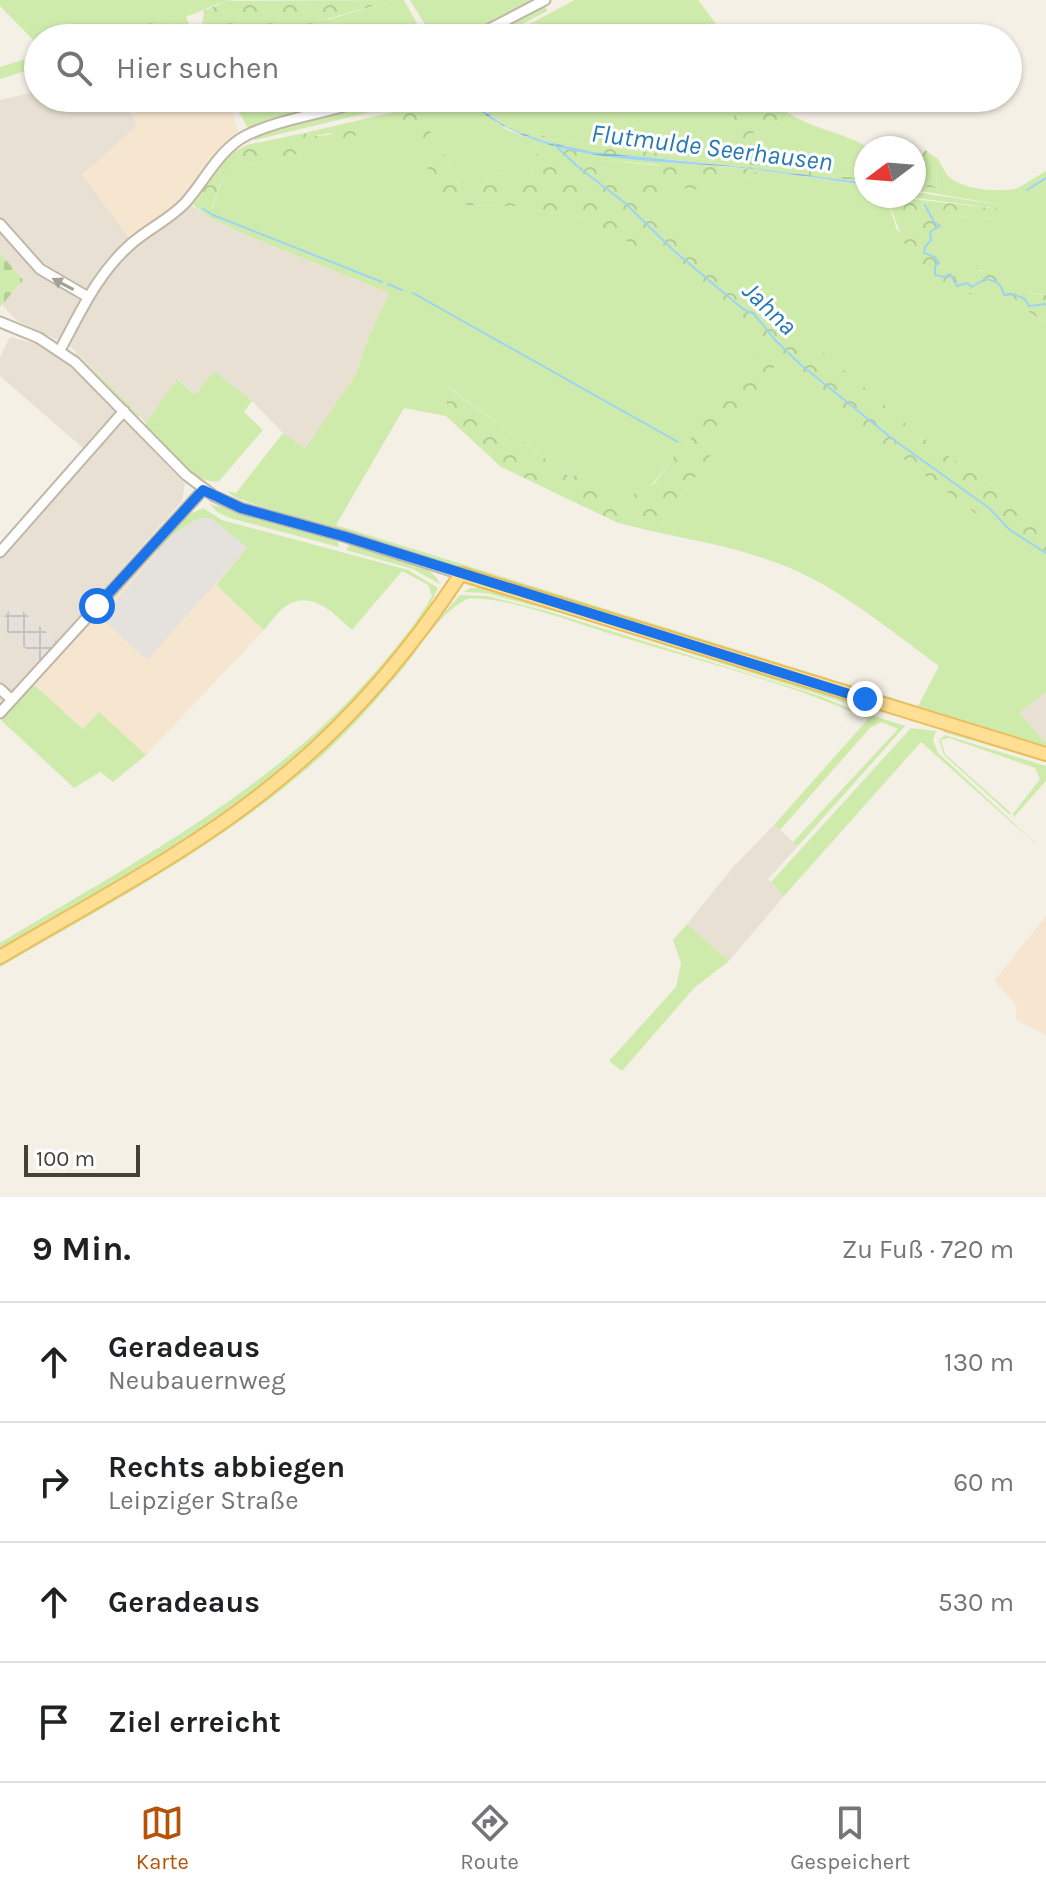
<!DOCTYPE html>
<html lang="de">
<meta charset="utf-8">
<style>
:root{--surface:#fff;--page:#f6f6f6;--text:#202124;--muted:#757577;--line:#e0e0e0;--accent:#b45309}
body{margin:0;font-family:Karla,sans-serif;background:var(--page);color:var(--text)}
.compass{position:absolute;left:854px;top:136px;width:72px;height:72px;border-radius:50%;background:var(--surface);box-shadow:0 2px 6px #0004;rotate:254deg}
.scale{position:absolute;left:24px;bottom:20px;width:116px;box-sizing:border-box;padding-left:8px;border:4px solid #474035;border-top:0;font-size:22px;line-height:28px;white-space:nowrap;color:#474035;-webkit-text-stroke:6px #fff;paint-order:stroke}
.stop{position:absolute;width:24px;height:24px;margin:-18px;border:6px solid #1a73e8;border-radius:50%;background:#fff}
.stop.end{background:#1a73e8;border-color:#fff;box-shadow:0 2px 8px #0008}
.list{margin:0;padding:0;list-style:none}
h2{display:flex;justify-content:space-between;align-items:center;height:104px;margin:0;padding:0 32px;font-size:34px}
h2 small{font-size:26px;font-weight:400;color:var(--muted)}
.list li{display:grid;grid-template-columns:52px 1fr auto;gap:24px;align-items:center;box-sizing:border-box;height:120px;padding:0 32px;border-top:2px solid var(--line)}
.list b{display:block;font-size:30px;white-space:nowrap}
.list p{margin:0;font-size:26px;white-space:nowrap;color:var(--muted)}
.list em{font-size:26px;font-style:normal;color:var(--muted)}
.icon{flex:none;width:44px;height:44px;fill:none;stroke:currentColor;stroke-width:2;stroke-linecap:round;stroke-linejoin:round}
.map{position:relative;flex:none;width:1046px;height:1197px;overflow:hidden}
.search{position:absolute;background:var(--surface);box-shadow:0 2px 6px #0004;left:24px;right:24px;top:24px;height:88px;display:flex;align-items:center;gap:20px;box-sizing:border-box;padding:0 28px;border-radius:44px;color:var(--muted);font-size:30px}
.sheet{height:584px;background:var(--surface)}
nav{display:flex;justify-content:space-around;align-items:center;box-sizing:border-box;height:112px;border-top:2px solid var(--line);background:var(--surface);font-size:22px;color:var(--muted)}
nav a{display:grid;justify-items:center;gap:4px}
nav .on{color:var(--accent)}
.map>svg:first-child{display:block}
.residential{fill:#e8e1d3}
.commercial{fill:#f7e6cf}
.industrial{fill:url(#industrial-grid)}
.green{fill:#cfebac}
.forest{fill:url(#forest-crowns);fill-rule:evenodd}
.wetland{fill:url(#wetland-marsh)}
.cemetery{fill:url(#cemetery-stones)}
.parking{fill:#e5e2de}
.water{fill:url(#water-rules)}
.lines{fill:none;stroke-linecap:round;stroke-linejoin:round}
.stream{stroke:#9ed3f5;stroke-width:2}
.minor-casing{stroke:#c0b7a8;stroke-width:13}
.major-casing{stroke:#ebbe5d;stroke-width:16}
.minor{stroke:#fff;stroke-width:9}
.major{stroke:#ffdf94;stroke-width:12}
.oneway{fill:#a3a09a}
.route{stroke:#1a73e8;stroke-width:10}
.labels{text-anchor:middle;stroke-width:6;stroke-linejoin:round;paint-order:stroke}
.water-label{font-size:26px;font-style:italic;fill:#2679b2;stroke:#fff}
</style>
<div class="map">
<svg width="1046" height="1197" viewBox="0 0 1046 1197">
<defs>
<pattern id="industrial-grid" width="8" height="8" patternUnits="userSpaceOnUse" patternTransform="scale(2)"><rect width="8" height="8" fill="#e6e1db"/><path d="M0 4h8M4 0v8" fill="none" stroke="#c7c2bd"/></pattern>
<pattern id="forest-crowns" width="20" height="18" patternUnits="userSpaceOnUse" patternTransform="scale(2)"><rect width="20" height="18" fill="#cfebac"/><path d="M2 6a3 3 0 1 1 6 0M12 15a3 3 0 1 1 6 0" fill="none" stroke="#b3cb95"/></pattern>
<pattern id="wetland-marsh" width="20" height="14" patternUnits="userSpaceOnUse" patternTransform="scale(2)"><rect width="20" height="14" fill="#cfebac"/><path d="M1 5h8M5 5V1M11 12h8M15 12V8" fill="none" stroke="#b3cb95"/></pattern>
<pattern id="cemetery-stones" width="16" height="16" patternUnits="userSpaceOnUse" patternTransform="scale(2)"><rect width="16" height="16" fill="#cfebac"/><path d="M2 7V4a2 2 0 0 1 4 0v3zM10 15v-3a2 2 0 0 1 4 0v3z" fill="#b3cb95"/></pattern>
<pattern id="water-rules" width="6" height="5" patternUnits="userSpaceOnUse" patternTransform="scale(2)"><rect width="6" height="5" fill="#9ed3f5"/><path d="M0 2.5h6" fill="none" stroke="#89b6d3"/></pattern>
</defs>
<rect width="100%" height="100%" fill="#f4f0e6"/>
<path class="residential" d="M38,91V98H115L132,114L137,126L82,175L129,237L183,199L208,217L253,238L389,293L368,338L356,374L305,450L283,433L252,401L195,395L178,379L146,423L71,347L16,320L2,305L23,280L0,253V100Z
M10,337L37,344L69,363L185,484L182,501L57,642L15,605L0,621V545L84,449L0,376V357Z
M0,626L40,661L0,706Z
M1046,692V743L1018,713Z
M774,825L798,846L768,879L784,896L729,961L687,924L734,866Z"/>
<path class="commercial" d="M168,98H227L239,133L223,146L183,199L129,238L82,175L137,126L132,114Z
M192,511L211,518L247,548L216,585L264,630L146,755L99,713L83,729L33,684L180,519Z
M1046,916V1035L1020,1022L1015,1017L1017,1006L994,981Z"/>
<path class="industrial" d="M15,604L57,642L40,661L0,626V621Z"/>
<path class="green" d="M0,0H234C218,1 203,12 187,16C139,27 87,38 38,38V45L0,6Z
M394,0H404L425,38H335L338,34L327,20Z
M410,0H537L464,38H433Z
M575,0H698L727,38H503Z
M545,4L547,11L496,38H479Z
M38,55V67L0,79V67Z
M231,98H360L249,130Z
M378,98H384L388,108L255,140L252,137L348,110Z
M413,98H466L507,130L546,144L538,146L530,178L490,172L480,194L462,196L452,168L437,145L435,177L448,202L462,205L516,206L584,219L674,266L764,345L684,447L683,453L676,455C656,478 656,487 625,499L586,477L567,475L449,387L446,416L404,408L336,525L918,706L939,666C894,633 848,595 797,571C752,551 703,542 656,532L777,362L1046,567V692L1019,713L1046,743V751L918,707L916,708L254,504L234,497L227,491L236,493L283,433L305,449L356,374L368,338L389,293L253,238L208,217L191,203L195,198L212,209L225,169L238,162L263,166L290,155L313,153L332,133L312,136L304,133L394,112Z
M475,98H772C794,127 839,129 869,148H866V180L748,159L747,135L788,124L790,116L737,109L715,161L552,139L512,124Z
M938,159C941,164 944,171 948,176C962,190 1000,193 1018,188L1026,196L1046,182V295L1026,292L982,270C977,272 969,276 963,273C954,270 934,250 936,239C937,231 945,222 948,215L1000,220L1007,210L902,196H914V192L1009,206L914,190V185L936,188Z
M601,160L661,166L638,191L600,165Z
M752,169L866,185V196H886L897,230L992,294L1007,296L1046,324V524L919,435L671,232L661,211V199L686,188L705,191L712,182L757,175Z
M76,353L140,416L136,417L75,356Z
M214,371L252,401L244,412L263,430L219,481C195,487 161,443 144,426L177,379L195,395Z
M210,504L337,538L339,547L230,518L217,512Z
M203,508L222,520L408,570L438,588C426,618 404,644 384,669C279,794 138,869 0,953V943C134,862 280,786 382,664C400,643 418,621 432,596L428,585L402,571L352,630C334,614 312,589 286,606C278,611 271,622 264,630L216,585L247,548L211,518C189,519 172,535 159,551L154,547L180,519Z
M351,543C372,549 434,562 440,584L413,569L346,550Z
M471,588H482L584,615L583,619L486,593L463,592Z
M460,595L487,596L547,611L820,696L862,714L865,713L905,726L798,846L793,842L898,729L881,722L870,728L780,830L774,825L868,719C788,682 698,661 614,635C577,624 502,595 467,599C441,612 422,644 405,666C380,696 354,726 326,752C230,840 112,902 0,967V962L177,855L356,713Z
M589,617L860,701L858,707L588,621Z
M33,684L83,729L99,712L146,755L113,782L100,772L74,788L1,720Z
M911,728L936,731L933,740L938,753L1046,853L921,742L784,896L771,882Z
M946,728L1046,759V762L943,732Z
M945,735L1046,766V781L1014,817L1013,814L1040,779L1035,768L949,738L941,740L945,754L1011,813L1010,815L944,755L939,740Z
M687,924L729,961L694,988L622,1071L609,1061L676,987L681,963L673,940Z"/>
<path class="forest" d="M394,0L327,19L338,34L335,38H182L203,33L202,24L204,11L226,1Z
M186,16L190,28L145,38H75Z
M404,109L420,115L452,168L462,196L480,194L490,172L530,178L538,146L552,139L714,161L737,109L790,116L788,124L747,135L748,159L752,168L665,159V162L752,169L758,175L713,182L705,191L686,188L662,199L661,211L671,231L816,346L919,435L1046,524V567L777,363L656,532L618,523L501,467L446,416L448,387L567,475L586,477L625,499L655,483L676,454L683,453L684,447L763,345L674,266L584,219L516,206L462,205L448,202L396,115ZM602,160L660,165V166L638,191L600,165Z
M377,120H383L384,124L313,153L290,155L263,166L238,162L225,169L211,210L195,198L219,164L232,153L247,145L304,133C324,142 356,126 377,120Z
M925,150L938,159L936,188L914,185V168Z
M1046,171V182L1026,196L1018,188Z
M886,196L1008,210L1000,220L948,215L945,222L947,229L936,239C939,252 955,274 969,274C978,273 984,268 994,271C1007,274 1015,288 1027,292C1032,294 1040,294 1046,295V324L1007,296L959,293L941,284L911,260Z"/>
<path class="wetland" d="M468,98H475L512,124L552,139L547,142L508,128Z
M748,159L866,180V183L752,168Z"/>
<path class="cemetery" d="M0,253L23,280L0,307Z"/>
<path class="parking" d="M199,518H211L247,548L147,660L101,618L171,536Z"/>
<path class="water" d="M466,98L508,128L547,142L593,152L752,168L860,182L866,185C828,179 789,174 751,169C659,158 535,168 466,98Z"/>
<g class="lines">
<path class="stream" d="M554,144L577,166L625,203L673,250L743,309L754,314L776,341L801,365L894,440L989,508L1010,530L1046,553
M1027,190L1046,178
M925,205L934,222L940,226L930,232L931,240L925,247L924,253L935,257L939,263L935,266V275L944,277L950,274L957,286L967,283L972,287L985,279C997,281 1001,283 1004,295L1013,294L1025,299L1029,306L1046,304
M203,209L213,215L382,282
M388,284L402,290
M413,293L678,442"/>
<g class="minor-casing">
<path id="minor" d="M472,38L545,0
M0,224L40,269L88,297
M0,322L39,338L75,362L186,475L214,496L241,508L346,537L461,574
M60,350C81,311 98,273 131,244C148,229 170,219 185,203C205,181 219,149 247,135C285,117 331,113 370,98
M0,552L124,411
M0,689L12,700
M0,713L203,490"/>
</g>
<g class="major-casing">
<path id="major" d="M0,957C93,902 192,851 276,782C348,724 410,651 461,574L1046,754"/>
</g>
<use href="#minor" class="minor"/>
<use href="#major" class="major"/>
</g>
<defs><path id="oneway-solid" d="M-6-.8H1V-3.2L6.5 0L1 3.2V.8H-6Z" transform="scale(2)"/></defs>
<use class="oneway" href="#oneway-solid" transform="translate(63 284) rotate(-152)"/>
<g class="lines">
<path class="route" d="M97,606L203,490L241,508L346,537L865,699"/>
</g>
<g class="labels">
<g class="water-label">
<text transform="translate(712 147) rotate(7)" y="9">Flutmulde Seerhausen</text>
<text transform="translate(770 308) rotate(44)" y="9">Jahna</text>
</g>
</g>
</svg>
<svg class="compass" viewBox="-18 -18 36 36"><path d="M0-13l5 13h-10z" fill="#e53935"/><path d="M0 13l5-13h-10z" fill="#757577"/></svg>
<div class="scale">100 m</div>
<div class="stop" style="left:97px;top:606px"></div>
<div class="stop end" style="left:865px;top:699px"></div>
<div class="search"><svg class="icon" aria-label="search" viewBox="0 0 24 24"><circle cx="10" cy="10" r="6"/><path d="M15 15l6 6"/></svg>Hier suchen</div>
</div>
<section class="sheet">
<h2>9 Min.<small>Zu Fuß · 720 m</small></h2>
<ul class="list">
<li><svg class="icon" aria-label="ahead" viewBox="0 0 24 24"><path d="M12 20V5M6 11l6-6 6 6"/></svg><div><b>Geradeaus</b><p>Neubauernweg</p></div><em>130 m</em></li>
<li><svg class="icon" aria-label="right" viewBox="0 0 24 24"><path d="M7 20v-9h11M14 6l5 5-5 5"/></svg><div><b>Rechts abbiegen</b><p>Leipziger Straße</p></div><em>60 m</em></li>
<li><svg class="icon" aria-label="ahead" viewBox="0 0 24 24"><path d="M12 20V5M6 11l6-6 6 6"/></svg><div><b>Geradeaus</b></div><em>530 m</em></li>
<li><svg class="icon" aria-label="arrive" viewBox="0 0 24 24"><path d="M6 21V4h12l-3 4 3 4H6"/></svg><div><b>Ziel erreicht</b></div></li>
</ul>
</section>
<nav>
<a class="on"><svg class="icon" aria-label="map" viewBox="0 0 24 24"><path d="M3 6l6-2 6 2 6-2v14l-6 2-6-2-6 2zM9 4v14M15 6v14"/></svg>Karte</a>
<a><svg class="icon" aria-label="directions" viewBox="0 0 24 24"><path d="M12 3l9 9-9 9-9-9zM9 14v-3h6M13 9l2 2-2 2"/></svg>Route</a>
<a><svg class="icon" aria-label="saved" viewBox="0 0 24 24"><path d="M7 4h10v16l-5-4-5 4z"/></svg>Gespeichert</a>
</nav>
